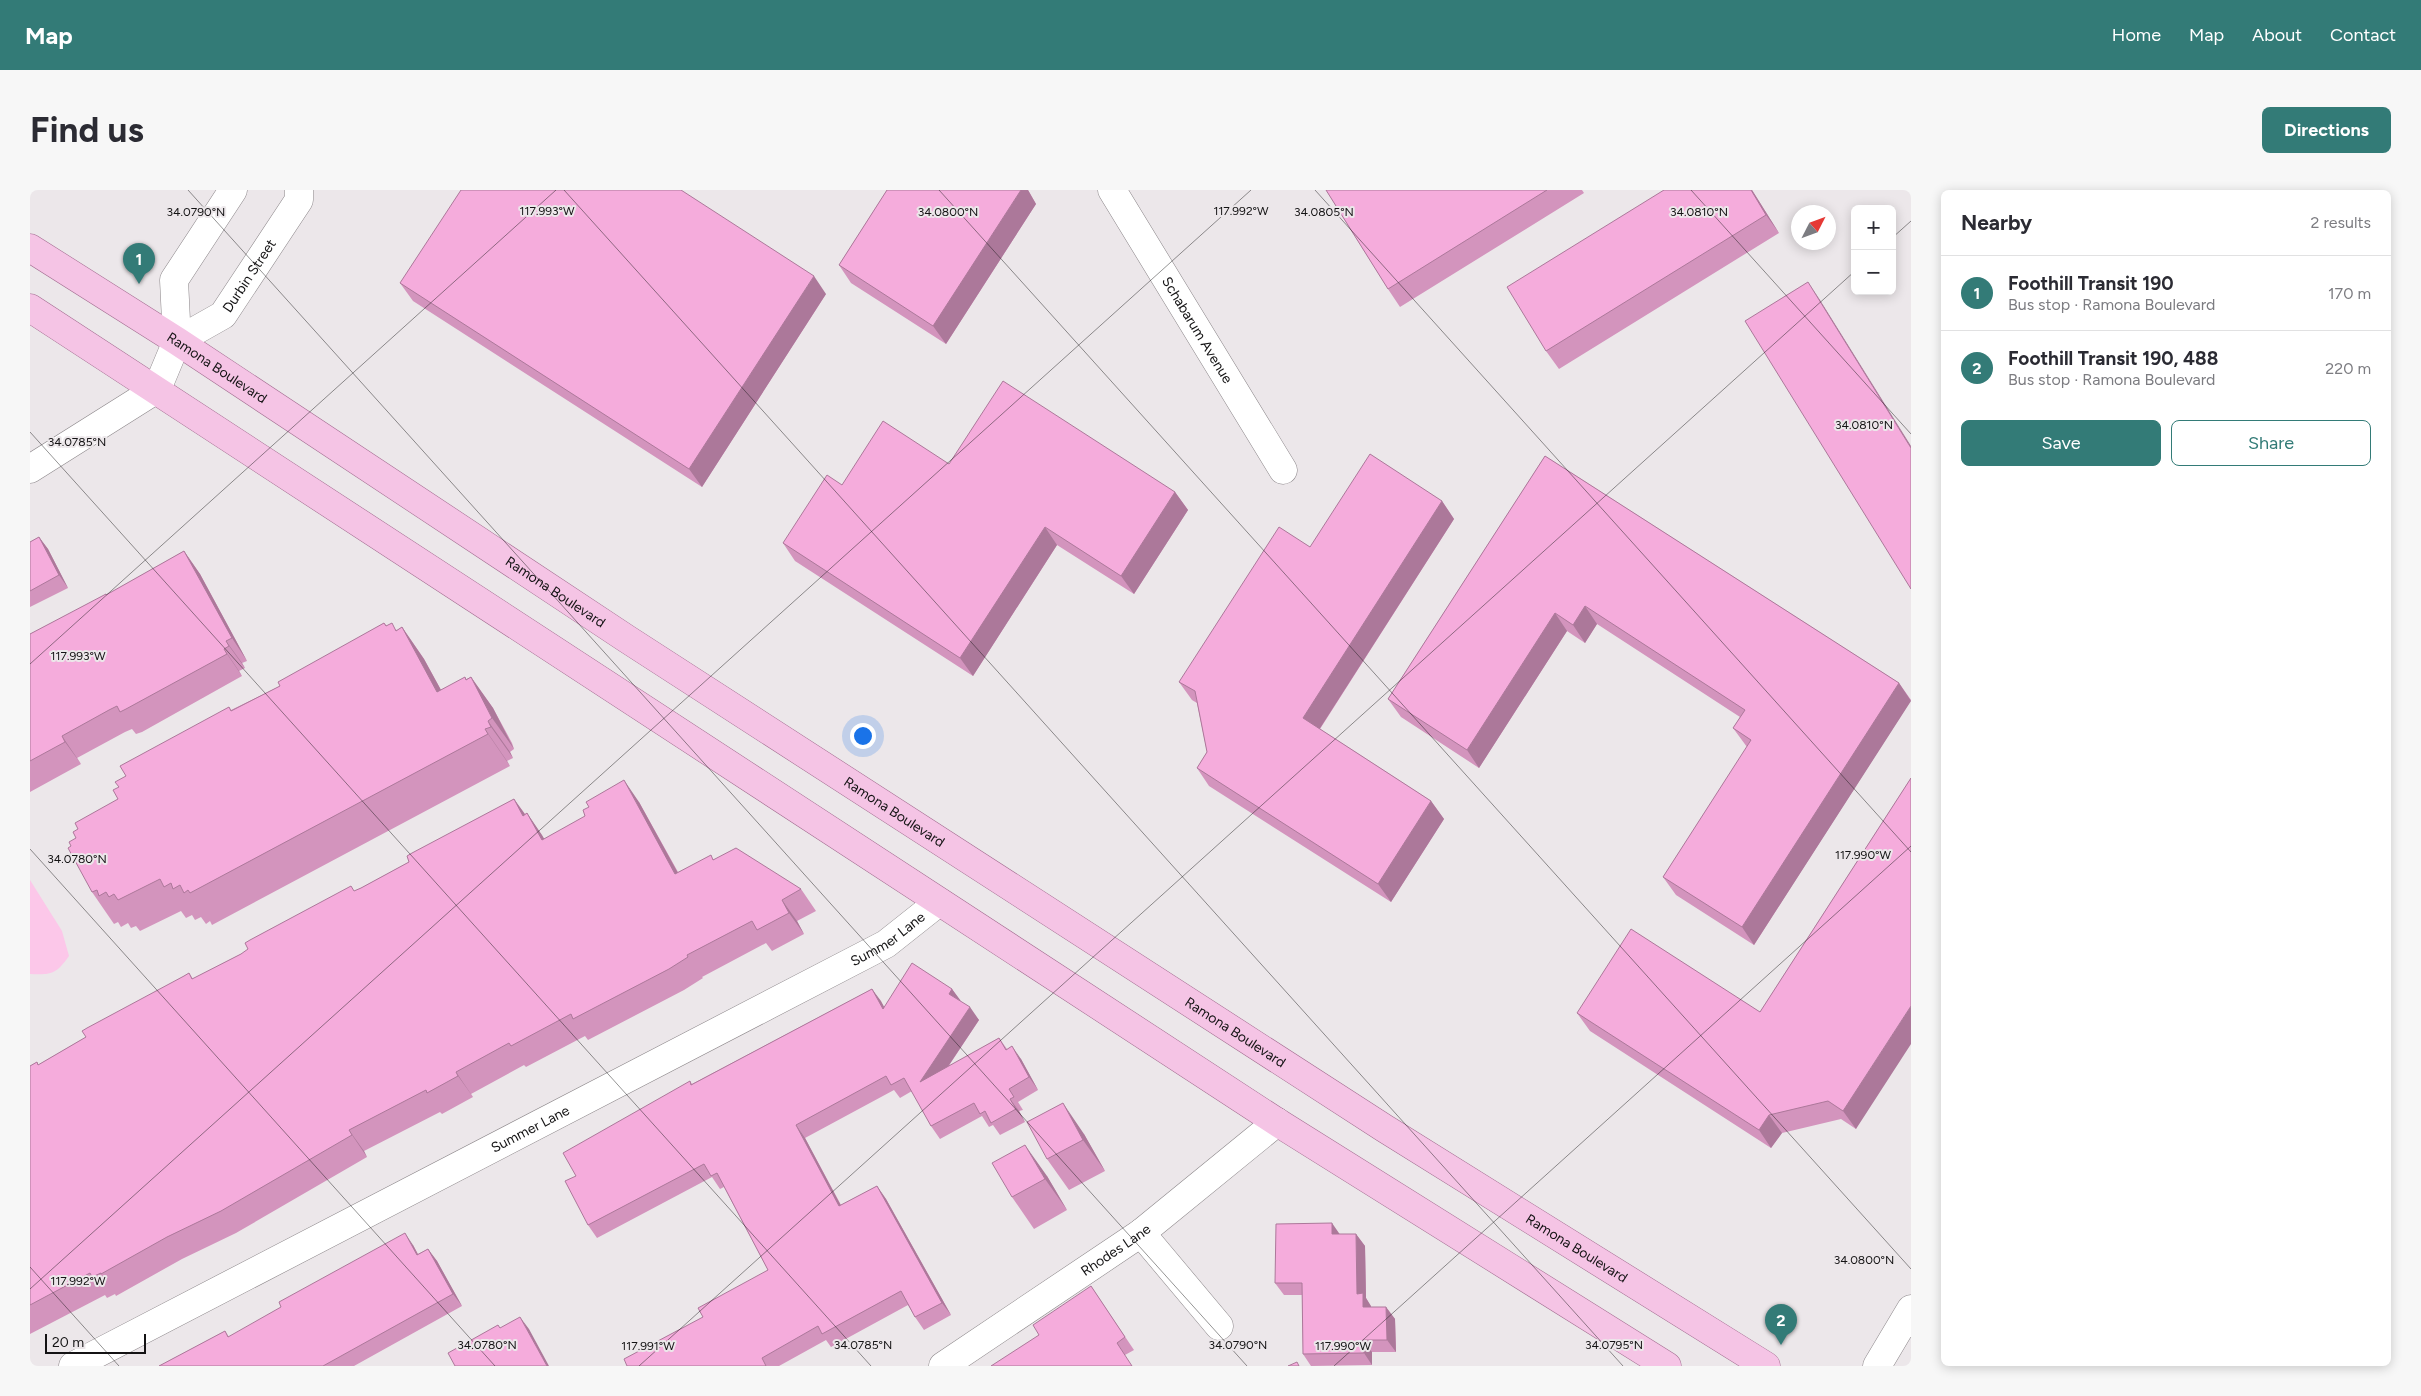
<!DOCTYPE html>
<meta charset="utf-8">
<style>
:root{--surface:#fff;--page:#f7f7f7;--text:#2b2b33;--muted:#7c7c81;--line:#e1e1e2;--accent:#337b77}
body{margin:0;font-family:Figtree,sans-serif;background:var(--page);color:var(--text)}
.controls{position:absolute;right:15px;top:15px;display:grid;overflow:hidden;border-radius:8px;box-shadow:0 2px 12px #0003}
.controls button{width:45px;height:45px;display:grid;place-items:center;padding:0;border:0;border-bottom:1px solid var(--line);background:var(--surface);color:var(--text);font:25px sans-serif}
.compass{position:absolute;left:1761px;top:15px;width:45px;height:45px;border-radius:50%;background:var(--surface);box-shadow:0 2px 12px #0003;rotate:48deg}
.scale{position:absolute;left:15px;bottom:12px;width:101px;box-sizing:border-box;padding-left:5px;border:2px solid #141314;border-top:0;font-size:14px;line-height:18px;white-space:nowrap;color:#141314;-webkit-text-stroke:4px #ece7ea;paint-order:stroke}
.you{position:absolute;left:832px;top:545px;width:18px;height:18px;margin:-12px;border:4px solid #fff;border-radius:50%;background:#1a73e8;box-shadow:0 0 0 8px #1a73e833}
.badge{display:grid;place-items:center;width:32px;height:32px;border-radius:50%;background:var(--accent);color:#fff;font-size:16px;font-weight:700}
.pin{position:absolute;translate:-50% -41px;filter:drop-shadow(0 1px 2px #0008)}
.pin::after{content:'';position:absolute;top:26px;width:18px;height:15px;background:inherit;clip-path:polygon(0 0,100% 0,50% 100%)}
.list{margin:0;padding:0;list-style:none}
h2{display:flex;justify-content:space-between;align-items:center;height:65px;margin:0;padding:0 20px;font-size:21px}
h2 small{font-size:16px;font-weight:400;color:var(--muted)}
.list li{display:grid;grid-template-columns:32px 1fr auto;gap:15px;align-items:center;box-sizing:border-box;height:75px;padding:0 20px;border-top:1px solid var(--line)}
.list b{display:block;font-size:19px;white-space:nowrap}
.list p{margin:0;font-size:16px;white-space:nowrap;color:var(--muted)}
.list em{font-size:16px;font-style:normal;color:var(--muted)}
.actions{display:flex;gap:10px;padding:15px 20px}
.actions a{flex:1;padding:11px 0;border:1px solid var(--accent);border-radius:8px;text-align:center;font-size:18px;color:var(--accent)}
.actions .main{background:var(--accent);color:#fff}
.map{position:relative;flex:none;width:1881px;height:1176px;overflow:hidden;border-radius:8px}
header{display:flex;align-items:center;gap:30px;box-sizing:border-box;height:70px;padding:0 25px;background:var(--accent);color:#fff}
header strong{font-size:24px}
nav{display:flex;gap:28px;margin-inline-start:auto;font-size:18px}
.intro{display:flex;align-items:center;justify-content:space-between;box-sizing:border-box;height:120px;padding:0 30px}
h1{margin:0;font-size:35px}
.button{padding:12px 22px;border-radius:8px;background:var(--accent);color:#fff;font-size:18px;font-weight:700}
main{display:flex;gap:30px;padding:0 30px}
aside{flex:1;background:var(--surface);border-radius:8px;box-shadow:0 2px 12px #0003}
.map>svg:first-child{display:block}
.green{fill:#fcc7e9}
.lines{fill:none;stroke-linecap:round;stroke-linejoin:round}
.minor-casing{stroke:#8b8689;stroke-width:29}
.major-casing{stroke:#a26c90;stroke-width:29}
.minor{stroke:#fff;stroke-width:28}
.major{stroke:#f5c4e5;stroke-width:28}
.wall{fill:#d394bd}
.shaded-wall{fill:#ac789a}
.building{fill:#f5acdc;stroke:#ac789a}
.ticks{fill:none;stroke:#141314;stroke-width:1;stroke-opacity:0.45}
.labels{text-anchor:middle;stroke-width:4;stroke-linejoin:round;paint-order:stroke}
.street-label{font-size:14px;fill:#141314;stroke:#ece7ea}
.ticks-label{font-size:12px;text-anchor:middle;fill:#141314;stroke:#ece7ea;stroke-width:4;stroke-linejoin:round;paint-order:stroke}
</style>
<header>
<strong>Map</strong>
<nav><a>Home</a><a>Map</a><a>About</a><a>Contact</a></nav>
</header>
<div class="intro"><h1>Find us</h1><a class="button">Directions</a></div>
<main>
<div class="map">
<svg width="1881" height="1176" viewBox="0 0 1881 1176">
<rect width="100%" height="100%" fill="#ece7ea"/>
<path class="green" d="M0,690L32,741L39,766C26,784 22,785 0,784Z"/>
<g class="lines">
<g class="minor-casing">
<g id="minor">
<path id="s1" d="M1082,0L1253,280"/>
<path id="s2" d="M147,151L193,125L269,10V0"/>
<path d="M0,279L127,199L147,151L144,90L203,0"/>
<path d="M1111,1043L1189,1136"/>
<path id="s3" d="M43,1176L856,754L909,712"/>
<path id="s4" d="M913,1176L1111,1043L1247,932"/>
<path d="M1847,1176L1881,1119"/>
</g>
</g>
<g class="major-casing">
<g id="major">
<path id="s5" d="M0,58L147,151L597,449L1354,938L1736,1176"/>
<path d="M0,118L1247,932L1637,1176"/>
</g>
</g>
<use href="#minor" class="minor"/>
<use href="#major" class="major"/>
</g>
<path class="wall" d="M857,0H998L1006,14L916,154L821,93L809,75Z
M1296,0H1552L1554,3L1370,117L1358,99Z
M1634,0H1722L1749,43L1529,179L1516,161Z
M370,93L796,104L672,297L383,111Z
M1515,266L1869,493L1881,510L1724,755L1646,705L1633,687L1717,557L1703,538L1710,527L1567,434L1555,453L1537,441L1449,578L1371,527L1358,509Z
M919,274L1145,302L1158,320L1104,404L1027,355L943,486L765,371L753,353L812,295Z
M1412,311L1424,329L1290,539L1401,611L1414,629L1361,712L1179,596L1167,578L1177,562L1167,513L1162,510L1149,492L1280,357Z
M9,347L18,359L38,398L0,417V352Z
M154,361L170,384L217,471L212,473L215,478L209,481L212,486L112,542L106,544L102,539L95,542L47,568L51,574L0,602V444L77,405Z
M354,433L357,436L367,440L372,437L394,469L411,500L441,487L463,518L482,553L484,559L480,562L483,568L477,571L480,576L182,735L180,731L176,734L171,727L165,730L162,725L156,728L151,721L110,741L106,736L101,738L98,733L91,737L88,732L84,734L62,702L41,656L46,648L48,639L88,609L89,597L96,586L199,517L201,520L250,496Z
M1881,588L1826,939L1811,929L1752,943L1741,958L1560,841L1547,823L1730,822Z
M484,609L495,624L497,623L514,649L609,612L648,682L684,669L771,699L786,721L767,731L774,744L742,761L736,753L672,787L673,788L654,800L558,850L555,846L496,877L494,875L441,904L443,907L412,924L410,922L334,961L337,967L206,1043L152,1069L86,1106L85,1104L77,1108L75,1105L0,1144V876L7,872L8,875L56,847L159,783L163,789L211,764L325,701L331,698L379,672Z
M842,799L854,817L922,799L930,811L949,830L918,877L969,848L977,859L991,869L1008,900L988,912L993,920L989,921L995,932L970,945L963,935L959,937L952,926L910,949L901,936L882,901L870,908L864,900L775,948L811,1015L847,996L856,1009L921,1125L894,1140L885,1127L878,1115L801,1157L796,1150L749,1176H597L673,1127L738,1080L694,997L690,999L682,987L567,1048L558,1035L546,986L660,891L662,894Z
M1054,944L1075,981L1039,1000L1017,969Z
M1017,986L1037,1020L1004,1039L982,1007Z
M1309,1044H1326L1335,1056L1336,1108L1341,1117H1356L1365,1129L1366,1162H1342V1175L1281,1176L1273,1164L1272,1105H1254L1245,1093Z
M383,1055L388,1064L398,1059L407,1071L432,1116L324,1176H129L195,1141L199,1147Z
M1061,1096L1104,1160L1095,1165L1009,1145Z"/>
<path class="shaded-wall" d="M991,0H998L1006,14L916,154L903,136Z
M1721,0H1722L1749,43L1736,25Z
M784,86L796,104L672,297L659,279Z
M1778,92L1790,110L1881,256V258Z
M1145,302L1158,320L1104,404L1091,386Z
M1412,311L1424,329L1285,546L1273,528Z
M1015,337L1027,355L943,486L930,468Z
M9,347L18,359L38,398L29,385Z
M154,361L170,384L217,471L202,448Z
M1555,416L1567,434L1555,453L1543,435Z
M1525,423L1537,441L1449,578L1437,560Z
M372,437L394,469L429,533L407,502Z
M196,451L212,473L215,478L199,456Z
M194,459L209,481L212,486L197,464Z
M441,487L463,518L484,559L462,528Z
M1869,493L1881,511L1724,755L1712,737Z
M458,531L480,562L483,568L461,537Z
M455,539L477,571L480,576L458,544Z
M32,546L47,568L51,574L35,552Z
M594,590L609,612L660,705L645,684Z
M484,609L499,630L493,626Z
M1401,611L1414,629L1361,712L1348,694Z
M497,623L512,645L527,671L512,650Z
M752,710L767,731L774,744L759,723Z
M842,799L851,811L862,832L853,819Z
M922,799L931,811L919,804Z
M1881,816V854L1826,939L1813,921Z
M940,817L949,830L899,905L890,892Z
M982,856L991,869L1008,900L999,887Z
M426,882L441,904L443,907L428,886Z
M980,909L989,921L995,932L986,919Z
M1033,913L1054,944L1075,981L1053,950Z
M1739,925L1752,943L1741,958L1729,940Z
M766,935L775,948L818,1029L809,1016Z
M319,940L334,961L337,967L322,945Z
M995,955L1017,986L1037,1020L1015,989Z
M847,996L856,1009L921,1125L912,1113Z
M1302,1033L1311,1046L1302,1044Z
M375,1043L383,1055L395,1078L387,1065Z
M1326,1044L1335,1056L1336,1108L1341,1116L1342,1129L1333,1117L1327,1104Z
M398,1059L407,1071L432,1116L423,1104Z
M1356,1117L1365,1129L1366,1162L1357,1150Z
M490,1127L499,1139L519,1176H517Z
M1333,1150L1342,1162V1175L1334,1163Z"/>
<path class="building" d="M431,0H651L784,86L659,279L370,93Z
M857,0H991L903,136L809,75Z
M1296,0H1517L1358,99Z
M1634,0H1721L1736,25L1516,161L1477,97Z
M1778,92L1881,258V399L1715,131Z
M973,191L1145,302L1091,386L1015,337L930,468L753,353L797,285L812,295L853,231L919,274Z
M1340,264L1412,311L1273,528L1401,611L1348,694L1167,578L1177,562L1165,501L1149,492L1249,337L1280,357Z
M1515,266L1869,493L1712,737L1633,687L1721,550L1703,538L1715,520L1555,416L1543,435L1525,423L1437,560L1358,509Z
M9,347L29,385L0,401V352Z
M154,361L202,448L196,451L199,456L194,459L197,464L96,519L90,522L87,516L79,520L32,546L35,552L0,571V444L76,404V405Z
M354,433L356,436L362,433L366,441L372,437L407,502L435,487L436,490L441,487L462,528L458,531L461,537L455,539L458,544L160,703L158,700L154,703L150,695L143,699L141,693L134,697L130,689L88,710L84,704L79,707L76,702L69,706L67,700L62,702L38,658L41,656L39,652L46,648L43,642L48,639L45,633L88,609L83,600L89,597L85,592L96,586L90,576L199,517L201,521L250,496L248,492Z
M1881,588V816L1813,921L1798,911L1739,925L1729,940L1547,823L1601,739L1730,822Z
M594,590L645,684L681,665L683,670L706,658L771,699L752,710L759,723L727,740L722,731L657,765L658,767L639,779L543,829L541,824L481,856L479,853L426,882L428,886L397,903L396,900L319,940L322,945L191,1021L137,1047L71,1084V1083L62,1087L60,1083L0,1115V876L7,872L8,875L56,847L52,841L57,838L154,786L159,783L162,789L211,764L218,759L215,753L220,750L321,696L324,701L331,698L379,672L377,666L382,663L484,609L493,626L497,623L512,650L555,626L553,620L559,617L556,612Z
M882,773L922,799L919,804L940,817L890,892L969,848L976,860L982,856L999,887L979,899L984,907L980,909L986,919L961,933L955,921L950,924L944,913L901,936L874,888L861,895L856,886L766,935L809,1016L847,996L912,1113L885,1127L871,1101L792,1144L788,1136L732,1168L736,1176H597L594,1169L673,1127L668,1118L738,1080L687,983L681,986L674,974L558,1035L535,991L546,986L533,963L660,891L661,895L842,799L853,819Z
M1033,913L1053,950L1017,969L997,932Z
M995,955L1015,989L982,1007L962,973Z
M1302,1033V1044H1326L1327,1104L1333,1103V1117H1356L1357,1150H1333L1334,1163L1273,1164L1272,1093H1245L1246,1034Z
M375,1043L387,1065L398,1059L423,1104L293,1176H129L195,1141L198,1147L251,1117L249,1112Z
M1061,1096L1095,1147L1087,1153L1102,1176H961L1009,1145L1003,1135Z
M490,1127L517,1176H425L418,1163L468,1135L470,1138Z
M1267,1172L1269,1176H1258Z"/>
<path class="ticks" d="M158,0L1217,1176M534,0L1593,1176M909,0L1881,1079M1285,0L1881,662M1661,0L1881,244M1862,48L1881,31M0,242L841,1176M0,474L526,0M0,659L465,1176M0,1077L89,1176M0,1099L1221,0M609,1176L1825,81M1304,1176L1881,656"/>
<g class="labels">
<g class="street-label">
<text dy="5" stroke="none"><textPath href="#s2" startOffset="100">Durbin Street</textPath></text>
<text dy="5" stroke="none"><textPath href="#s1" startOffset="164">Schabarum Avenue</textPath></text>
<text dy="5" stroke="none"><textPath href="#s5" startOffset="222">Ramona Boulevard</textPath></text>
<text dy="5" stroke="none"><textPath href="#s5" startOffset="628">Ramona Boulevard</textPath></text>
<text dy="5" stroke="none"><textPath href="#s5" startOffset="1032">Ramona Boulevard</textPath></text>
<text dy="5" stroke="none"><textPath href="#s3" startOffset="920">Summer Lane</textPath></text>
<text dy="5" stroke="none"><textPath href="#s5" startOffset="1438">Ramona Boulevard</textPath></text>
<text dy="5" stroke="none"><textPath href="#s3" startOffset="515">Summer Lane</textPath></text>
<text dy="5" stroke="none"><textPath href="#s5" startOffset="1842">Ramona Boulevard</textPath></text>
<text dy="5" stroke="none"><textPath href="#s4" startOffset="208">Rhodes Lane</textPath></text>
</g>
</g>
<g class="ticks-label">
<text x="517" y="25">117.993°W</text>
<text x="1211" y="25">117.992°W</text>
<text x="166" y="26">34.0790°N</text>
<text x="918" y="26">34.0800°N</text>
<text x="1294" y="26">34.0805°N</text>
<text x="1669" y="26">34.0810°N</text>
<text x="1834" y="239">34.0810°N</text>
<text x="47" y="256">34.0785°N</text>
<text x="48" y="470">117.993°W</text>
<text x="1833" y="669">117.990°W</text>
<text x="47" y="673">34.0780°N</text>
<text x="1834" y="1074">34.0800°N</text>
<text x="48" y="1095">117.992°W</text>
<text x="457" y="1159">34.0780°N</text>
<text x="833" y="1159">34.0785°N</text>
<text x="1208" y="1159">34.0790°N</text>
<text x="1584" y="1159">34.0795°N</text>
<text x="618" y="1160">117.991°W</text>
<text x="1313" y="1160">117.990°W</text>
</g>
</svg>
<div class="controls">
<button>+</button>
<button>−</button>
</div>
<svg class="compass" viewBox="-18 -18 36 36"><path d="M0-13l5 13h-10z" fill="#e53935"/><path d="M0 13l5-13h-10z" fill="#7c7c81"/></svg>
<div class="scale">20 m</div>
<div class="you"></div>
<div class="pin badge" style="left:109px;top:94px">1</div>
<div class="pin badge" style="left:1751px;top:1155px">2</div>
</div>
<aside>
<h2>Nearby<small>2 results</small></h2>
<ul class="list">
<li><span class="badge">1</span><div><b>Foothill Transit 190</b><p>Bus stop · Ramona Boulevard</p></div><em>170 m</em></li>
<li><span class="badge">2</span><div><b>Foothill Transit 190, 488</b><p>Bus stop · Ramona Boulevard</p></div><em>220 m</em></li>
</ul>
<div class="actions"><a class="main">Save</a><a>Share</a></div>
</aside>
</main>
